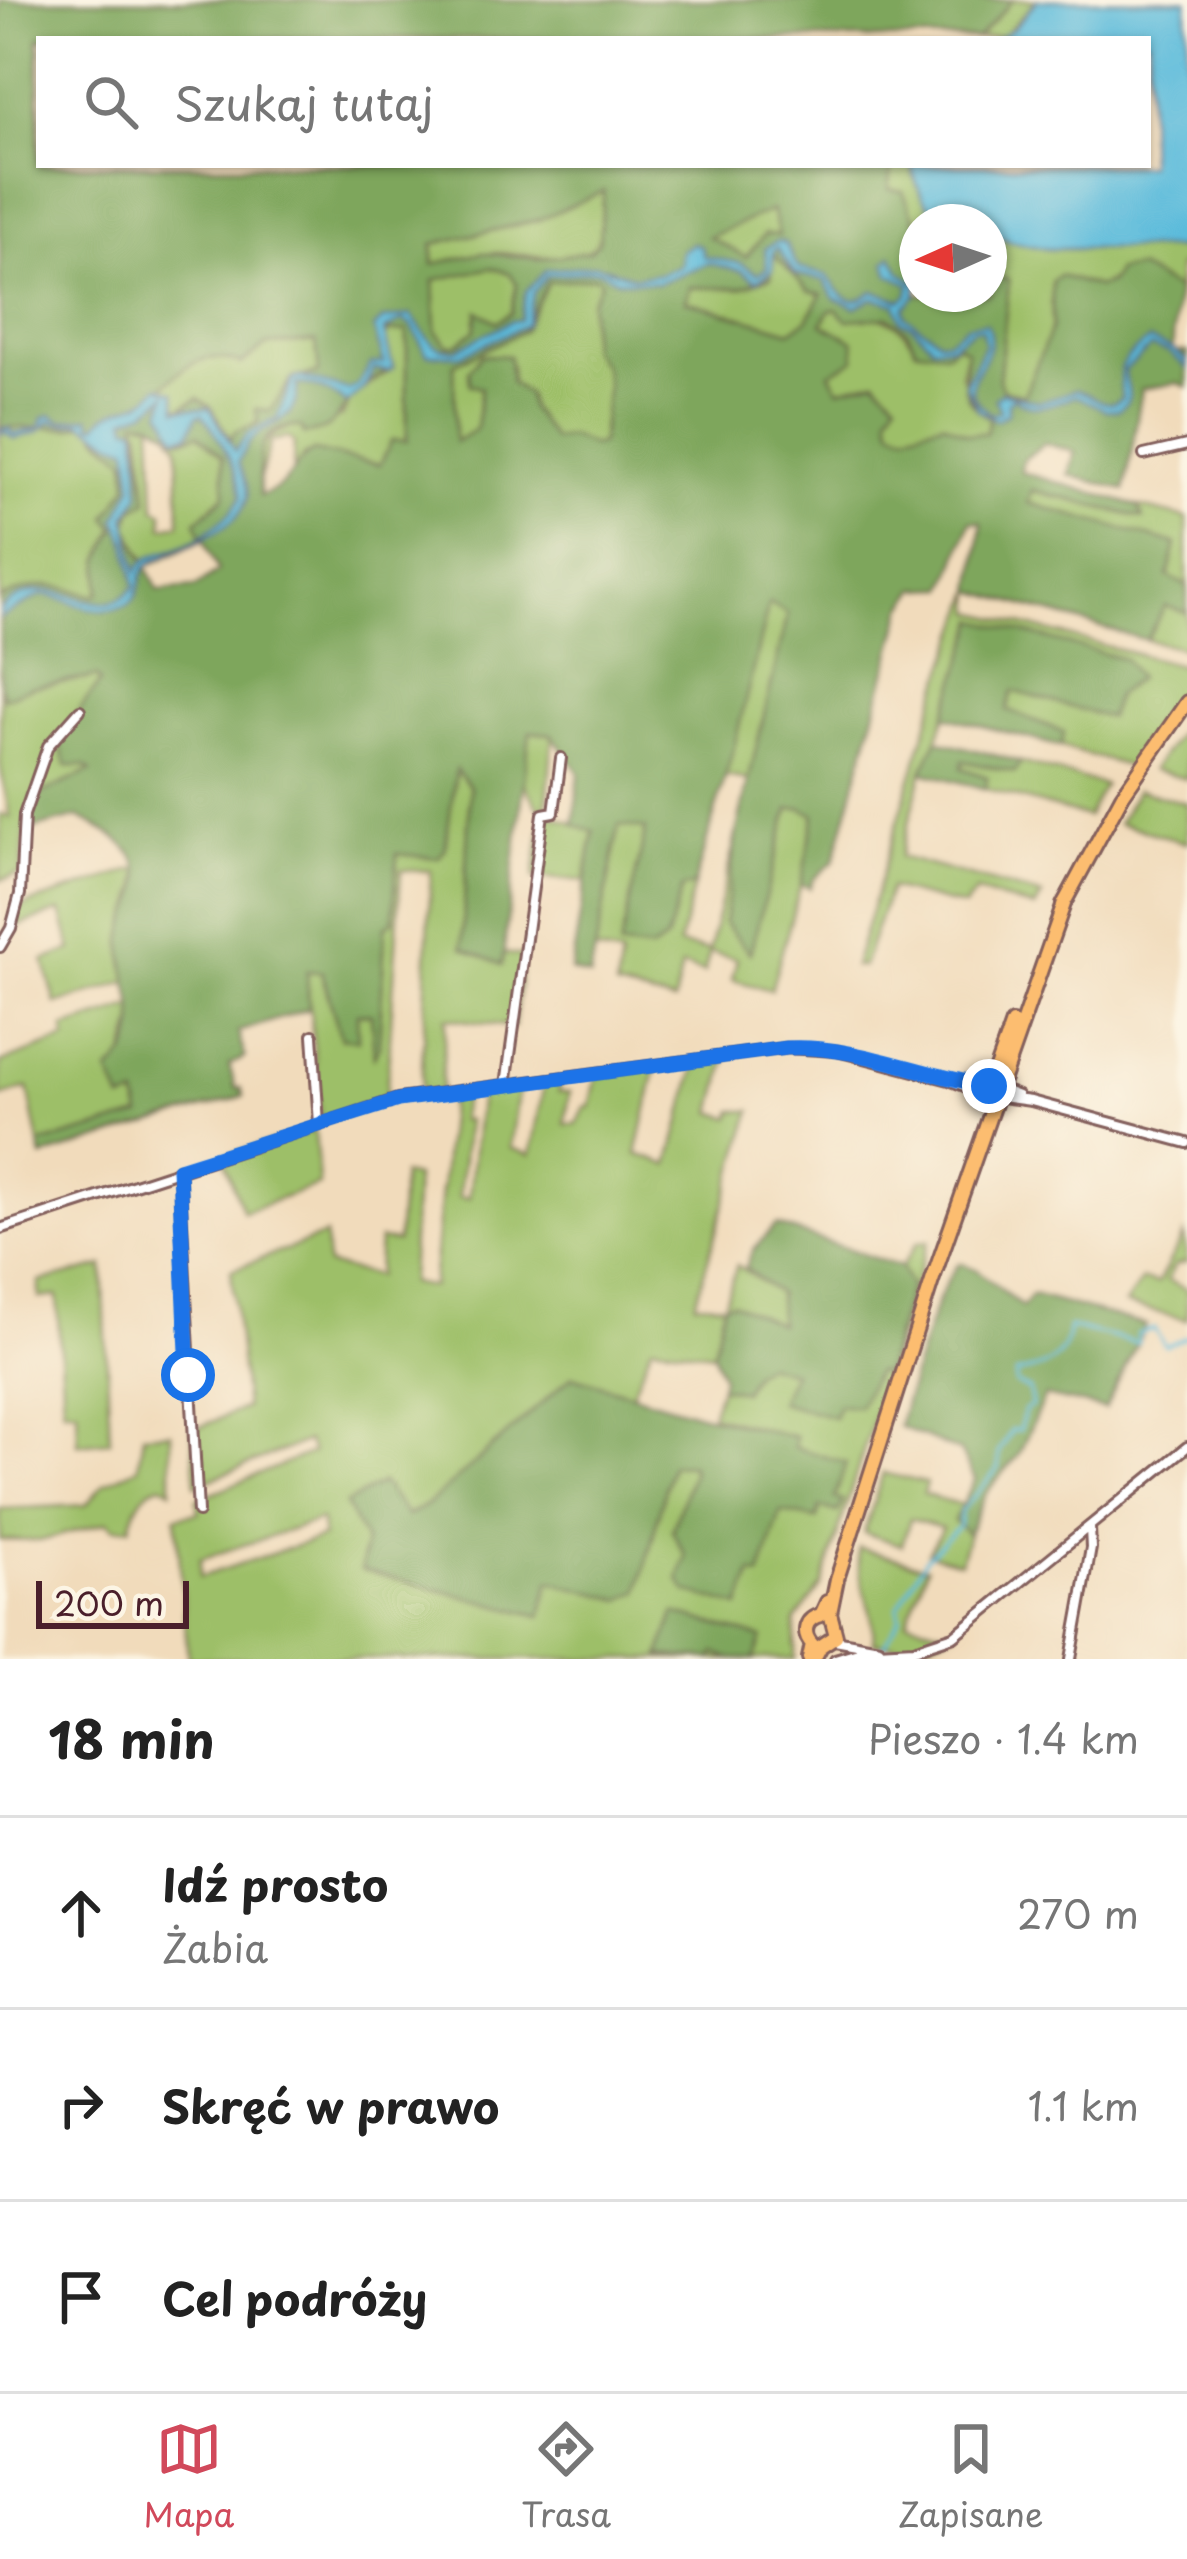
<!DOCTYPE html>
<html lang="pl">
<meta charset="utf-8">
<style>
:root{--surface:#fff;--page:#f2f2f2;--text:#222;--muted:#767676;--line:#e0e0e0;--accent:#d1495b}
body{margin:0;font-family:"Playpen Sans",sans-serif;background:var(--page);color:var(--text)}
.compass{position:absolute;left:899px;top:204px;width:108px;height:108px;border-radius:50%;background:var(--surface);box-shadow:0 3px 9px #0004;rotate:267deg}
.scale{position:absolute;left:36px;bottom:30px;width:153px;box-sizing:border-box;padding-left:12px;border:6px solid #4a1f2b;border-top:0;font-size:33px;line-height:42px;white-space:nowrap;color:#4a1f2b;-webkit-text-stroke:9px #fcf5e5;paint-order:stroke}
.stop{position:absolute;width:36px;height:36px;margin:-27px;border:9px solid #1a73e8;border-radius:50%;background:#fff}
.stop.end{background:#1a73e8;border-color:#fff;box-shadow:0 3px 12px #0008}
.list{margin:0;padding:0;list-style:none}
h2{display:flex;justify-content:space-between;align-items:center;height:156px;margin:0;padding:0 48px;font-size:51px}
h2 small{font-size:39px;font-weight:400;color:var(--muted)}
.list li{display:grid;grid-template-columns:78px 1fr auto;gap:36px;align-items:center;box-sizing:border-box;height:192px;padding:0 48px;border-top:3px solid var(--line)}
.list b{display:block;font-size:45px;white-space:nowrap}
.list p{margin:0;font-size:39px;white-space:nowrap;color:var(--muted)}
.list em{font-size:39px;font-style:normal;color:var(--muted)}
.icon{flex:none;width:66px;height:66px;fill:none;stroke:currentColor;stroke-width:2;stroke-linecap:round;stroke-linejoin:round}
.map{position:relative;flex:none;width:1187px;height:1659px;overflow:hidden}
.search{position:absolute;background:var(--surface);box-shadow:0 3px 9px #0004;left:36px;right:36px;top:36px;height:132px;display:flex;align-items:center;gap:30px;box-sizing:border-box;padding:0 42px;border-radius:0px;color:var(--muted);font-size:45px}
.sheet{height:732px;background:var(--surface)}
nav{display:flex;justify-content:space-around;align-items:center;box-sizing:border-box;height:168px;border-top:3px solid var(--line);background:var(--surface);font-size:33px;color:var(--muted)}
nav a{display:grid;justify-items:center;gap:6px}
nav .on{color:var(--accent)}
.map>svg:first-child{display:block}
.green{fill:#9dbf68;stroke:#746f4a;stroke-width:3;fill-rule:evenodd}
.forest{fill:#7ea65c;stroke:#646244;stroke-width:3;fill-rule:evenodd}
.water{fill:#5cbbdb;stroke:#536d83;stroke-width:3;fill-rule:evenodd}
.lines{fill:none;stroke-linecap:round;stroke-linejoin:round}
.stream{stroke:#5cbbdb;stroke-width:3}
.minor-casing{stroke:#84615d;stroke-width:14}
.major-casing{stroke:#84615d;stroke-width:18}
.minor{stroke:#fff;stroke-width:8}
.major{stroke:#fcbd6f;stroke-width:12}
.route{stroke:#1a73e8;stroke-width:15}
</style>
<div class="map">
<svg width="1187" height="1659" viewBox="0 0 1187 1659">
<rect width="100%" height="100%" fill="#fcf5e5"/>
<filter id="ink" filterUnits="userSpaceOnUse"><feTurbulence type="fractalNoise" baseFrequency=".00833" numOctaves="2"/><feDisplacementMap in="SourceGraphic" scale="24" xChannelSelector="R" yChannelSelector="G"/><feConvolveMatrix kernelMatrix="1 2 1 2 8 2 1 2 1" color-interpolation-filters="sRGB"/></filter>
<filter id="wash" filterUnits="userSpaceOnUse"><feTurbulence type="fractalNoise" baseFrequency=".004" numOctaves="4" result="noise"/><feDisplacementMap in="SourceGraphic" scale="48" xChannelSelector="R" yChannelSelector="G"/><feGaussianBlur stdDeviation="2.7" result="paint"/><feColorMatrix in="noise" values="0 0 0 0 0 0 0 0 0 0 0 0 0 0 0 0 0 1.4 0 .05"/><feComposite in="paint" operator="in"/></filter>
<g filter="url(#wash)">
<rect width="100%" height="100%" fill="#f1dbbb"/>
<path class="green" d="M1013,0H1037L1003,36L977,39Z
M892,165H912C915,193 930,204 948,222L915,221L889,190Z
M604,190C602,205 605,232 596,244C580,266 519,253 497,253C474,253 454,260 433,265V244L538,220Z
M772,209L780,236L746,257L707,237Z
M989,232L1009,241L1047,249L1187,248V265L1178,266L1177,290L1138,268L1098,287L1061,276L1052,281V327L1024,396L1002,390L999,380L1009,281L989,274Z
M773,253L823,293L807,320L790,331L686,301L690,287L740,288L771,277Z
M491,267L510,273L517,284L511,313L498,322L485,315L476,319V330L457,344L447,345L436,331L434,279Z
M597,276L602,281L590,304V349L604,367L607,386L601,443L593,447L553,439L530,408L527,394L511,383V366L481,388L476,430L454,443V364L523,331L547,282Z
M836,309C873,320 895,309 916,349L947,352L957,344L967,351L961,375L990,418L986,433L968,434L943,422L906,433L892,428L877,380L839,389L829,373L842,337L822,325L829,311Z
M388,331H407V441L380,465L314,451L304,456L293,475L294,442L287,437L271,441L260,478C248,423 303,427 342,417L352,397L389,371L393,365L383,341Z
M316,341L319,373L293,378L269,412L231,441L198,398L179,409L169,394L158,391C187,366 203,348 241,364L266,345Z
M136,420L152,422L155,508L163,512V527L180,524L178,445L172,437L182,439L198,433L223,457L225,496L213,504L204,539L148,566L127,525L133,508L147,500L141,433Z
M89,422L100,438L126,459L128,486L118,500L116,527L101,559L99,592L94,596C53,583 39,581 0,599V427L72,428Z
M1031,490L1141,518L1138,506L1187,518V586L1168,577L1175,544L1027,503Z
M973,591L974,612L1187,667V690L1130,767L1061,747L1063,732L1006,710L1013,691L977,620L930,762L924,766L900,857L1042,896L1035,908L976,892L964,907L890,888L863,966H854L940,683Z
M769,602L788,613L749,780L725,776Z
M1165,606L1187,613V649L1146,640Z
M98,677L100,682L58,740L92,770L34,797L27,817L21,874L0,880V814L10,817L0,765V683L5,697L31,687Z
M1187,721V779L1152,770Z
M529,732L550,734L553,738L546,813L594,830L585,881L534,877L543,814L523,782Z
M963,761L1014,772L1021,762L1104,785L1087,817L986,789L987,777L961,768Z
M456,768L470,787L462,947L502,964L503,953L523,956L514,1027L446,1018L441,1091L421,1093L431,871L401,870L386,1099L321,1119L306,971L321,972L341,1038L357,1012L371,1014L375,1054L379,1047L385,927L393,920L397,853L425,857Z
M1137,790L1187,803V843L1118,823Z
M802,808L815,815L801,884L771,990L732,980L737,959L710,952L704,973L682,966L674,1002L616,988L621,957L595,951L619,825L646,828L621,947L682,888L694,885L679,945L709,951L738,826L724,923L749,952L789,809Z
M139,868L138,887L123,942L130,981L56,1004L44,960L72,950L61,911L11,928L16,908Z
M135,1006L137,1014L123,1060L142,1116L39,1144L28,1088L0,1097V1063L66,1039L64,1028Z
M727,1058L713,1112L731,1118L734,1111H752L695,1303L724,1304L737,1265L778,1293L780,1325L732,1303L724,1304L713,1353L652,1345L632,1394L572,1377L431,1502L406,1516L382,1484L365,1541L361,1570L540,1616L549,1581L639,1591L671,1465L690,1464L693,1470L673,1530L759,1575L781,1512L817,1519L820,1506L835,1499L794,1447L795,1437L711,1415L720,1387L743,1391L754,1372L765,1363L793,1372L780,1402L839,1405L876,1371L884,1373L910,1286L901,1267L917,1243L928,1241L822,1585L795,1621V1659H188L176,1517L198,1512L197,1499L312,1453L307,1441L196,1485L192,1430L245,1408L231,1270L325,1235L327,1265L377,1276L379,1240L397,1242L402,1175L415,1177L410,1283L432,1287L450,1096L464,1095L460,1120H467L459,1197L469,1198L480,1092L519,1086L510,1148L531,1155L544,1084L560,1081L559,1092H570L565,1124H577L585,1107H590L597,1075L657,1065L637,1154L669,1165L697,1062ZM321,1520L323,1537L200,1577V1559Z
M315,1130L319,1185L243,1212L223,1157Z
M1184,1235L1187,1262L1175,1265L1167,1280L1187,1290V1320L1125,1304L1142,1280L1158,1283Z
M103,1266L110,1441L78,1444L77,1409L63,1408L57,1296L39,1298V1282Z
M171,1432V1490L162,1485C141,1489 135,1508 130,1527L114,1528L108,1522L40,1541L0,1540V1509L86,1505L104,1484L138,1467L143,1434Z
M883,1473L926,1483L923,1494L962,1505L954,1521L968,1534L960,1562L928,1553L942,1528L910,1519L902,1545L864,1533Z
M859,1548L927,1567L907,1620L952,1633L914,1647L873,1643C877,1610 854,1581 859,1548Z"/>
<path class="forest" d="M0,0H1013L977,39H39V165H892L889,189L903,191L917,224V294H989V274L1009,280L999,380L1003,390L1024,395L1052,327V281L1060,276L1098,287L1110,283L1117,271L1138,268L1177,290L1172,352H1187V387L1178,383L1142,389L1125,490L1069,475L1075,452L1044,443L1022,461L1021,472L1138,506L1143,518L1032,490L1028,503L1176,544L1168,576L1187,586V613L1165,606L1146,640L973,591L982,523L971,521L946,588L917,589L904,608L834,861L813,880L810,888L801,884L815,815L802,808L789,809L750,953L724,923L737,829L788,614L769,603L735,743L694,885L682,888L666,940L651,950L620,947L646,829L619,825L590,977L571,971L594,831L574,825L579,773L551,734L530,732L502,965L462,948L470,787L456,770L445,850L438,858L397,854L393,921L385,927L379,1047L374,1056L371,1014L357,1013L358,1040L341,1038L322,972L307,971L309,1009L238,1032L245,1058L229,1065L236,1089L241,1088L244,1096L42,1157L39,1144L141,1116L137,1097L122,1101L109,1072C157,1032 121,989 123,942C123,919 145,894 139,870C133,843 100,828 78,817L25,831L34,797L91,771L85,766H67L58,740L100,682L97,677L31,687L4,698L0,683V599C39,581 53,583 93,596L99,593L101,559L116,528L107,517L128,486L126,459L100,438L89,422L72,428L0,427ZM604,191L599,241L590,251L539,259L482,253L433,264V244L538,220ZM772,210L779,235L765,234L746,257L709,237ZM773,254L809,291L822,294L807,320L790,331L686,301L690,287L740,288L771,277ZM491,268L510,273L517,284L511,313L497,322L478,311L475,330L457,344L447,345L436,331L434,280ZM597,277L601,281L590,304V349L604,367L607,386L601,443L593,446L570,436L553,439L530,408L527,394L511,383L509,356L482,355L469,370L470,385L481,388L476,429L455,442L454,364L523,331L548,282ZM836,309L847,320L889,317L908,332L916,349L947,352L957,344L967,351C964,380 958,401 990,418L986,433L968,434L943,422L905,433L892,428L889,414L897,400L876,380L839,389L830,373L855,359L854,341L822,324L829,311ZM407,331V441L392,440L380,465L314,451C290,462 296,484 260,496C260,464 252,424 301,427L304,434C333,432 335,419 351,399C360,388 380,375 393,368L383,341L388,332ZM316,341L319,373L293,378L270,411L256,409L258,423L235,432L231,440L212,408L198,398L180,409L169,394L159,390C188,365 203,348 241,364L266,345ZM137,420L152,422L182,439L198,434L223,457L225,496L196,522L218,571L196,587L158,590L127,525L133,509L147,501Z
M977,620L1125,659L1138,678L1116,695L1109,718L1013,691L1007,710L1064,732L1061,747L945,716Z
M937,740L1021,762L1015,772L963,761L962,768L987,777L986,789L922,772Z
M776,1225L901,1267L910,1286L884,1374L876,1372L859,1406L839,1405L834,1417L779,1402L793,1372L765,1364L754,1372L743,1391L720,1387L722,1376L713,1353L724,1304L732,1302L779,1324L778,1293L745,1268L753,1250Z
M960,1263L976,1269L1022,1307L1032,1295L1146,1325L1105,1409L1045,1396L1018,1456L985,1494L968,1534L954,1521L975,1479L960,1452L898,1426C909,1392 936,1283 960,1263Z
M572,1376L699,1414L795,1437L794,1447L846,1463L835,1498L843,1501L838,1513L820,1507L817,1519L781,1512L760,1576L752,1573L740,1607L687,1592L679,1580L686,1556L672,1530L693,1470L690,1464L671,1465L639,1591L621,1600L550,1581L541,1616L361,1570L365,1541L345,1504L382,1483L407,1516L431,1502Z
M675,1613L762,1638L754,1659H732L716,1653L712,1659L660,1656Z"/>
<path class="water" d="M1037,0H1187V248L1047,249L1009,241L989,232V222C979,222 958,226 948,222C927,213 915,186 912,165H1148V39H997L1015,27Z
M778,241L785,243L798,268L826,275C834,283 843,305 859,299C865,298 869,293 874,291L901,300L908,295L910,284L890,275L886,262L892,256L901,273L917,283L916,295L904,308L905,316L939,340H949L967,325L986,323C1007,361 942,380 991,414L1000,411L995,398L1002,392L1039,402L1076,390C1093,394 1107,412 1122,398C1118,363 1121,361 1149,340L1173,349L1187,361V368L1169,352L1151,347L1125,370C1124,385 1138,398 1118,410H1106L1076,396C1050,403 1040,415 1014,398L1008,402V413L997,420L978,410L965,384L985,344L982,329H973L952,345L932,346L913,326L901,321L896,304L873,298L856,307L835,299L824,280L795,274L777,248L773,251V270L757,281L742,271L708,263L658,283L617,280L598,270L547,276L534,292L526,325L460,355L427,354L412,326L403,320L384,331L393,368L389,371L374,369L364,388L346,404C335,393 312,383 297,384C299,427 267,418 248,444C245,450 242,456 238,461C240,471 246,478 247,487C255,529 175,547 151,563C134,574 147,599 122,607C87,618 74,597 42,595L0,618V610C56,558 97,634 135,586L127,544L116,519L133,486L128,447L113,442L80,422L65,424L50,421L39,432L14,439L5,432L0,434V430L9,428L14,434L40,428L43,418L51,415L62,421L90,417L92,425H97C113,402 142,412 159,386L175,392L177,409L210,408L235,451L248,434L277,418L293,379L301,377L348,390L357,386L371,364L384,363L374,329L383,320L410,315C426,331 428,351 456,349L511,321L520,320L526,292L546,270L598,265L635,277L660,274L681,265V251L693,243L701,247L704,257L740,263L758,274L767,268L765,248ZM166,395L162,410L176,437L189,434L197,416L202,415C218,432 241,476 241,498C230,519 200,540 179,547C162,553 146,554 137,571L126,517L140,494L137,428L128,425L126,418L146,411Z"/>
<g class="lines">
<path class="stream" d="M884,1646L900,1618L898,1607L926,1558L959,1526L961,1511L999,1468V1451L1012,1430L1019,1431L1025,1410L1032,1406L1029,1390L1016,1384V1374C1046,1367 1066,1361 1069,1327L1138,1343V1334L1154,1329L1165,1346L1187,1337"/>
</g>
</g>
<g filter="url(#ink)">
<g class="lines">
<g class="minor-casing">
<path id="minor" d="M1144,455L1187,445
M0,947L11,928L20,894L24,815L48,746L80,710
M313,1035L319,1124
M963,1083L998,1088L1018,1096
M506,1085L543,814L554,812L561,758
M179,1169L198,1512
M0,1229L398,1099L786,1048L837,1051L949,1080L987,1095L1031,1101L1187,1143
M835,1640L879,1648
M835,1659L858,1652L914,1649L954,1636L1187,1447
M1071,1659L1091,1548L1090,1528"/>
</g>
<g class="major-casing">
<path id="major" d="M1063,905L1122,796L1187,702
M987,1094L1012,1023
M809,1658L812,1644C801,1632 806,1618 821,1615L827,1602
M814,1659L821,1646L836,1636L830,1613L837,1579L932,1281L1065,901"/>
</g>
<use href="#minor" class="minor"/>
<use href="#major" class="major"/>
</g>
</g>
<g class="lines" filter="url(#ink)">
<path class="route" d="M188,1375L179,1169L398,1100L786,1048C854,1044 922,1076 989,1086"/>
</g>
</svg>
<svg class="compass" viewBox="-18 -18 36 36"><path d="M0-13l5 13h-10z" fill="#e53935"/><path d="M0 13l5-13h-10z" fill="#767676"/></svg>
<div class="scale">200 m</div>
<div class="stop" style="left:188px;top:1375px"></div>
<div class="stop end" style="left:989px;top:1086px"></div>
<div class="search"><svg class="icon" aria-label="search" viewBox="0 0 24 24"><circle cx="10" cy="10" r="6"/><path d="M15 15l6 6"/></svg>Szukaj tutaj</div>
</div>
<section class="sheet">
<h2>18 min<small>Pieszo · 1.4 km</small></h2>
<ul class="list">
<li><svg class="icon" aria-label="ahead" viewBox="0 0 24 24"><path d="M12 20V5M6 11l6-6 6 6"/></svg><div><b>Idź prosto</b><p>Żabia</p></div><em>270 m</em></li>
<li><svg class="icon" aria-label="right" viewBox="0 0 24 24"><path d="M7 20v-9h11M14 6l5 5-5 5"/></svg><div><b>Skręć w prawo</b></div><em>1.1 km</em></li>
<li><svg class="icon" aria-label="arrive" viewBox="0 0 24 24"><path d="M6 21V4h12l-3 4 3 4H6"/></svg><div><b>Cel podróży</b></div></li>
</ul>
</section>
<nav>
<a class="on"><svg class="icon" aria-label="map" viewBox="0 0 24 24"><path d="M3 6l6-2 6 2 6-2v14l-6 2-6-2-6 2zM9 4v14M15 6v14"/></svg>Mapa</a>
<a><svg class="icon" aria-label="directions" viewBox="0 0 24 24"><path d="M12 3l9 9-9 9-9-9zM9 14v-3h6M13 9l2 2-2 2"/></svg>Trasa</a>
<a><svg class="icon" aria-label="saved" viewBox="0 0 24 24"><path d="M7 4h10v16l-5-4-5 4z"/></svg>Zapisane</a>
</nav>
